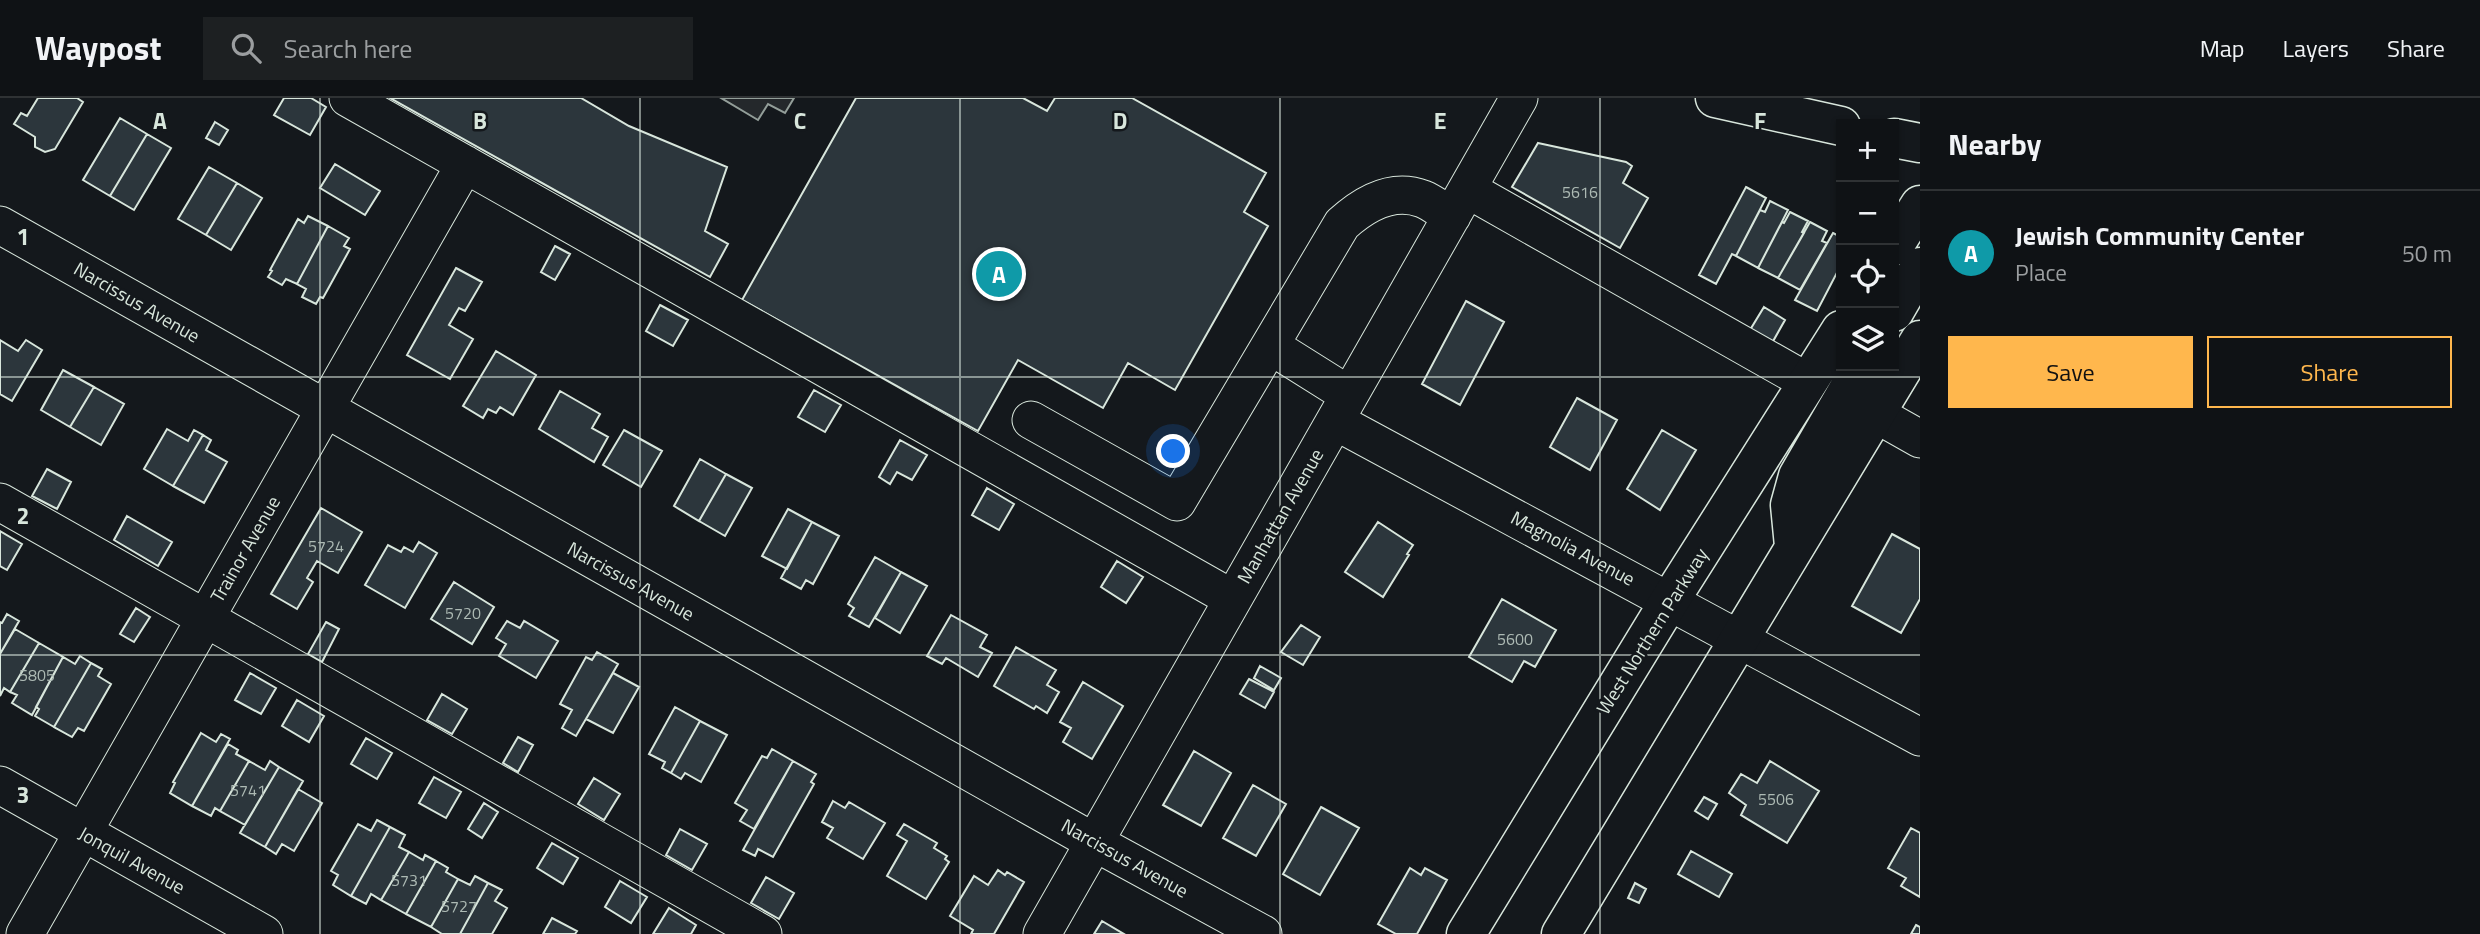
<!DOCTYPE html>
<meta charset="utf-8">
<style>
:root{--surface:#0f1215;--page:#1d2022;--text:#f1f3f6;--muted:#9b9ea0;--line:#2f3234;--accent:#ffb74d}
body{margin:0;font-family:"Titillium Web",sans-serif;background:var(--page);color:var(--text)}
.controls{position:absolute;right:21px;top:21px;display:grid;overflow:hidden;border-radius:0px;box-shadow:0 2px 5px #0004}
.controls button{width:63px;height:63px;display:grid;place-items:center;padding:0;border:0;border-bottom:2px solid var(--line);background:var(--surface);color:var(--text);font:35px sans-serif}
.you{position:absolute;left:1174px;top:354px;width:24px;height:24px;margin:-18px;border:5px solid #fff;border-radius:50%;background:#1a73e8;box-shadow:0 0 0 10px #1a73e833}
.badge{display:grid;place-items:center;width:46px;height:46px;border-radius:50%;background:var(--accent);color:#fff;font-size:23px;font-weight:700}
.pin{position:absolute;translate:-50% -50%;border:4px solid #fff;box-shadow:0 2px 7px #0006}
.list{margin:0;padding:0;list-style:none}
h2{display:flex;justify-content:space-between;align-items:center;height:91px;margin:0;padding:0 28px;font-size:30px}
h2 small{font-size:23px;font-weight:400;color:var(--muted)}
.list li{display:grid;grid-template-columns:46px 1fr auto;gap:21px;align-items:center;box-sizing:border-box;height:126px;padding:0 28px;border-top:2px solid var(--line)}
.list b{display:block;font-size:26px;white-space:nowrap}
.list p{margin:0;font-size:23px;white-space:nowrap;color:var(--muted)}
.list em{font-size:23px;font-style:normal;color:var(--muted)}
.actions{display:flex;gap:14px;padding:21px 28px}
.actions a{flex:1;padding:16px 0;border:2px solid var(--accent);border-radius:0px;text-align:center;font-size:24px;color:var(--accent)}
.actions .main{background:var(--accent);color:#111}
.icon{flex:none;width:38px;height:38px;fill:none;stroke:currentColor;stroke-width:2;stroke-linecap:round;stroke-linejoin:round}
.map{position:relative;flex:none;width:1920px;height:836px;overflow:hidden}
header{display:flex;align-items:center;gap:42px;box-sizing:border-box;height:98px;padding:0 35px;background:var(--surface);border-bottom:2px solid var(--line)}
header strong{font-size:33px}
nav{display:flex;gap:38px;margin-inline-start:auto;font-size:24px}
.search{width:490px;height:63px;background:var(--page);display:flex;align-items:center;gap:18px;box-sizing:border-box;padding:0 24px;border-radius:0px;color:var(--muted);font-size:26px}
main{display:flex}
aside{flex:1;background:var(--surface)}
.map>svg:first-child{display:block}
.parking{fill:#24282b;stroke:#939e99;stroke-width:2}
.building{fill:#2c363c;stroke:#d8e6dc;stroke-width:2}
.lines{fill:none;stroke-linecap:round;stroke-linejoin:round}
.minor-casing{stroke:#d8e6dc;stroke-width:39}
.major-casing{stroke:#d8e6dc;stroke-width:41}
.minor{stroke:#14181c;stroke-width:37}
.major{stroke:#14181c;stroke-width:38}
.grid{fill:none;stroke:#d8e6dc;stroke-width:2;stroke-opacity:0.55}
.labels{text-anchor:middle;stroke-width:5;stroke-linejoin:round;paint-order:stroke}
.number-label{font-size:16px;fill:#adbab4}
.street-label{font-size:19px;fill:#d8e6dc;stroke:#14181c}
.grid-label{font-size:23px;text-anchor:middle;font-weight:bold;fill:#d8e6dc;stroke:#14181c;stroke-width:5;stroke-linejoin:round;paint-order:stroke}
</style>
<header>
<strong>Waypost</strong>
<div class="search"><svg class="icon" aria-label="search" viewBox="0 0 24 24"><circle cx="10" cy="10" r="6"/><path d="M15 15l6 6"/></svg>Search here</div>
<nav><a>Map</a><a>Layers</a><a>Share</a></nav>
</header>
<main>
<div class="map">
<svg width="1920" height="836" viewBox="0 0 1920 836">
<rect width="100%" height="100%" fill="#14181c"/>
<path class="parking" d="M721,0H794L785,15L768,6L758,22Z"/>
<path class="building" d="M38,0H77L83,4L55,51L45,54L35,49V39L14,26L21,15L27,18Z
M284,0H311L326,9L310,37L274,17Z
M390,0H581L629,28L727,69L705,133L728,146L710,179Z
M856,0H1023L1047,13L1055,0H1132L1266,75L1244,114L1268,128L1175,292L1128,265L1103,310L1018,262L978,333L742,202Z
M120,20L147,36L110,98L83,82Z
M215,24L228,32L219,47L206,40Z
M147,36L171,50L134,112L110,98Z
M1538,45L1626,64L1632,68L1623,85L1648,100L1620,150L1512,89Z
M335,66L380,93L365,117L320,90Z
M209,69L237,85L206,137L178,121Z
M237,85L262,100L231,152L206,137Z
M1746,89L1766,100L1736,158L1732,156L1716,186L1699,177Z
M1770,103L1788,112L1758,170L1736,158L1760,112L1765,114Z
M1790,114L1808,123L1802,134L1804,135L1778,180L1758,170L1782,124L1784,125Z
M308,118L328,128L297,186L286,181L282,187L268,179L272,173L270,172L298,121L304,125Z
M1810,124L1827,133L1822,143L1827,145L1800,192L1778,180Z
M328,128L349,140L344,148L350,151L323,200L320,199L316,206L302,199L306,191L297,186Z
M1833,135L1841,139V167L1817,213L1795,202Z
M555,148L570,156L555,182L541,174Z
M456,170L482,184L465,213L459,210L449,227L473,241L450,281L407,257Z
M1466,203L1504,224L1460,307L1422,286Z
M660,207L688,222L673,248L646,233Z
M1764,209L1785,222L1772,245L1750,232Z
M0,242L18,253L26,242L42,252L12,303L0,296Z
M496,253L536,277L513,317L500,309L496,315L488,311L483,320L463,308Z
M63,272L94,289L70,329L41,312Z
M94,289L124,306L101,347L70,329Z
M814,292L841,307L825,334L798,319Z
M560,293L600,316L592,330L608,339L594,364L539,331Z
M1577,300L1617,322L1590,372L1550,349Z
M167,331L188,343L194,332L203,337L173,388L144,371Z
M624,332L662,353L641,389L603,367Z
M1662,332L1696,352L1660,412L1627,391Z
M203,337L211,342L206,352L227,364L204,405L173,388Z
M900,342L927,357L912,382L897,374L890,386L879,379Z
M700,361L726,376L699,423L674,408Z
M47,371L71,384L57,411L32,398Z
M726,376L752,390L725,438L699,423Z
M987,390L1014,406L999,432L972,417Z
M321,410L362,434L338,475L317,463L307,480L313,484L297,511L271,496Z
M788,411L812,424L787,471L762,458Z
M127,418L172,444L158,468L114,442Z
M812,424L839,438L813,486L806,482L801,491L781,480Z
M1378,424L1413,447L1407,456L1409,457L1383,499L1345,474Z
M0,433L22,446L7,472L0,468Z
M1892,436L1920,451V501L1901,535L1852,508Z
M419,444L437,455L405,510L365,487L388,447L401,454L404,449L413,454Z
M875,459L901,474L869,529L849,518L854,510L848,506Z
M1117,463L1143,479L1126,505L1101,489Z
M901,474L927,488L900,535L875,520Z
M454,484L494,509L472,546L431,521Z
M1502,501L1556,532L1535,569L1524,563L1512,584L1469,559Z
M136,510L150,519L134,544L120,536Z
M7,516L19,523L0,556V524L2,525Z
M951,517L987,537L980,549L992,555L978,579L946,560L942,566L927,558Z
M507,523L520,530L524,523L558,543L536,580L499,558L506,546L496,540Z
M326,524L339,531L322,564L308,556Z
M1301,527L1320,539L1303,567L1281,554Z
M15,531L39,545L10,594L4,590L0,598V556Z
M39,545L63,559L32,617L12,605L17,597L10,594Z
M1016,549L1056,572L1047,587L1059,594L1047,615L1036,608L1034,611L994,588Z
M597,554L618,566L576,638L562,630L572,612L560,606L586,559L592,562Z
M80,558L91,565L54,629L35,618L39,611L36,609L63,559L75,566Z
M91,565L102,571L98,578L111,586L84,633L78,630L72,639L54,629Z
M1260,568L1281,580L1274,592L1254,580Z
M250,575L276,590L261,616L235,602Z
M613,575L639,589L613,635L586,621Z
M1249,581L1274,594L1265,610L1240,596Z
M1083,584L1123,608L1092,661L1063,644L1071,630L1060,624Z
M442,596L467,611L452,636L427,622Z
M297,602L324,618L309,644L282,628Z
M675,609L700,623L671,675L662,670L665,664L649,656Z
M700,623L727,637L701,684L685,675L681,681L671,675Z
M201,635L216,644L221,636L230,641L192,708L170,695L175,685L173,684Z
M518,639L533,647L518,674L503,665Z
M366,640L392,655L377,681L351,666Z
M228,646L238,652L236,656L249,663L220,713L215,710L211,718L192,708Z
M772,651L793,663L754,731L740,723L747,712L735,705L762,658L767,660Z
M1194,653L1231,675L1201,728L1163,707Z
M249,663L265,672L270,663L279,669L245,727L220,713Z
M793,663L816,676L811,684L814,686L773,759L758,751L755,758L743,752Z
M1770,663L1819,693L1787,745L1741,717L1746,707L1729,695L1741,676L1757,685Z
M279,669L303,683L265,749L240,735Z
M434,679L461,694L446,720L419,705Z
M594,680L620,696L604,722L578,706Z
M1253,687L1286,706L1256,758L1223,740Z
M298,691L322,705L294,753L282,746L276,756L265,749Z
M1704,699L1717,706L1708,721L1695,713Z
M833,703L845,710L849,704L885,725L863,761L827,740L833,730L822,724Z
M484,705L498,714L482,740L468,731Z
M1321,709L1359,730L1320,797L1283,776Z
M377,722L390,729L351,798L333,787L338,777L331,773L358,726L371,733Z
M904,726L937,745L934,750L947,758L945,761L949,764L926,801L887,778L907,743L897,737Z
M390,729L405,737L399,749L409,754L381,802L371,796L366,806L351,798Z
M1911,730L1920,735V799L1901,788L1906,780L1888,770Z
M680,731L707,746L692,772L666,757Z
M552,745L578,760L563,786L537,770Z
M1691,753L1732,776L1719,799L1678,776Z
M409,754L423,762L425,757L436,763L406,816L381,802Z
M436,763L448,770L446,774L458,781L431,829L406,816Z
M1410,770L1421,777L1425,770L1447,782L1417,836H1396L1378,826Z
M998,772L1005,777L1007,774L1024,784L994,836H971L973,832L950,818L974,778L988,787Z
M475,778L488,785L460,836H442L431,829L458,781L470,787Z
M766,779L794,795L779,821L751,805Z
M620,783L647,799L631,825L605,809Z
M488,785L502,792L495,803L507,810L492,836H460Z
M1635,785L1646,791L1639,805L1628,800Z
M669,810L696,827L691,836H653Z
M552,820L577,833L575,836H543Z
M1102,823L1124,836H1094Z
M1916,827L1920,829V836H1911Z"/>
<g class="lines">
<g class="minor-casing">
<path id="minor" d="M348,0L1233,501
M1467,91L1808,284
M0,127L1094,744L1263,836
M1271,248L1349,297
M1874,315L1920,341
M1031,322L1177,404L1342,126C1364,106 1392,89 1423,101C1433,105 1442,113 1452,118
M1335,323L1920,639
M0,404L763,836
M0,687L264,836
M25,836L465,66
M1042,836L1519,0"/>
</g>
<g class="major-casing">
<path id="major" d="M1715,0L1841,28
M1894,40L1920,45
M1894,148L1920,107
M1894,214L1920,169
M1794,448L1790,407L1798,378L1862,268
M1466,836L1670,502L1841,232
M1561,836L1920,242"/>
</g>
<use href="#minor" class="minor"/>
<use href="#major" class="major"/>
</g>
<path class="grid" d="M320,0V836M640,0V836M960,0V836M1280,0V836M1600,0V836M0,279H1920M0,557H1920"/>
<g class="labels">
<g class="number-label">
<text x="1580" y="100">5616</text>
<text x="326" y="454">5724</text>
<text x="463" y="521">5720</text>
<text x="1515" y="547">5600</text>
<text x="37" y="583">5805</text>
<text x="248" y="698">5741</text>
<text x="1776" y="707">5506</text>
<text x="409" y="788">5731</text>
<text x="459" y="814">5727</text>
</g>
<g class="street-label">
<text transform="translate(137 204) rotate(30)" y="7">Narcissus Avenue</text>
<text transform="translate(1280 418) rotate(-60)" y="7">Manhattan Avenue</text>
<text transform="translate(1573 450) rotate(28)" y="7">Magnolia Avenue</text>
<text transform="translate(245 451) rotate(-60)" y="7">Trainor Avenue</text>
<text transform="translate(631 483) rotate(29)" y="7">Narcissus Avenue</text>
<text transform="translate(1652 533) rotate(-58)" y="7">West Northern Parkway</text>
<text transform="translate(1125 760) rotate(29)" y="7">Narcissus Avenue</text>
<text transform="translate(132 762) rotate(29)" y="7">Jonquil Avenue</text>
</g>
</g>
<g class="grid-label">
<text x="160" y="31">A</text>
<text x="480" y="31">B</text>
<text x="800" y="31">C</text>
<text x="1120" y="31">D</text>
<text x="1440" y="31">E</text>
<text x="1760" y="31">F</text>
<text x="23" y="147">1</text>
<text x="23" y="426">2</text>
<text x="23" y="705">3</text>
</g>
</svg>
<div class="controls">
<button>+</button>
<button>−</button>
<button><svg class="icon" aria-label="locate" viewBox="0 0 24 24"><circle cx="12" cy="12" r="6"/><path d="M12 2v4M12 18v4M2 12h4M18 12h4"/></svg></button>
<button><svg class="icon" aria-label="layers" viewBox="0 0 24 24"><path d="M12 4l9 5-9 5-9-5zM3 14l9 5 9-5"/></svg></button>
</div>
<div class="you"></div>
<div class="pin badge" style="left:999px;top:176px;background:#0f9aa8">A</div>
</div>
<aside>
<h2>Nearby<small></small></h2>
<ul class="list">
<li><span class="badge" style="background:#0f9aa8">A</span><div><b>Jewish Community Center</b><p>Place</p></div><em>50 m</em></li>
</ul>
<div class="actions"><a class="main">Save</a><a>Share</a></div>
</aside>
</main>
